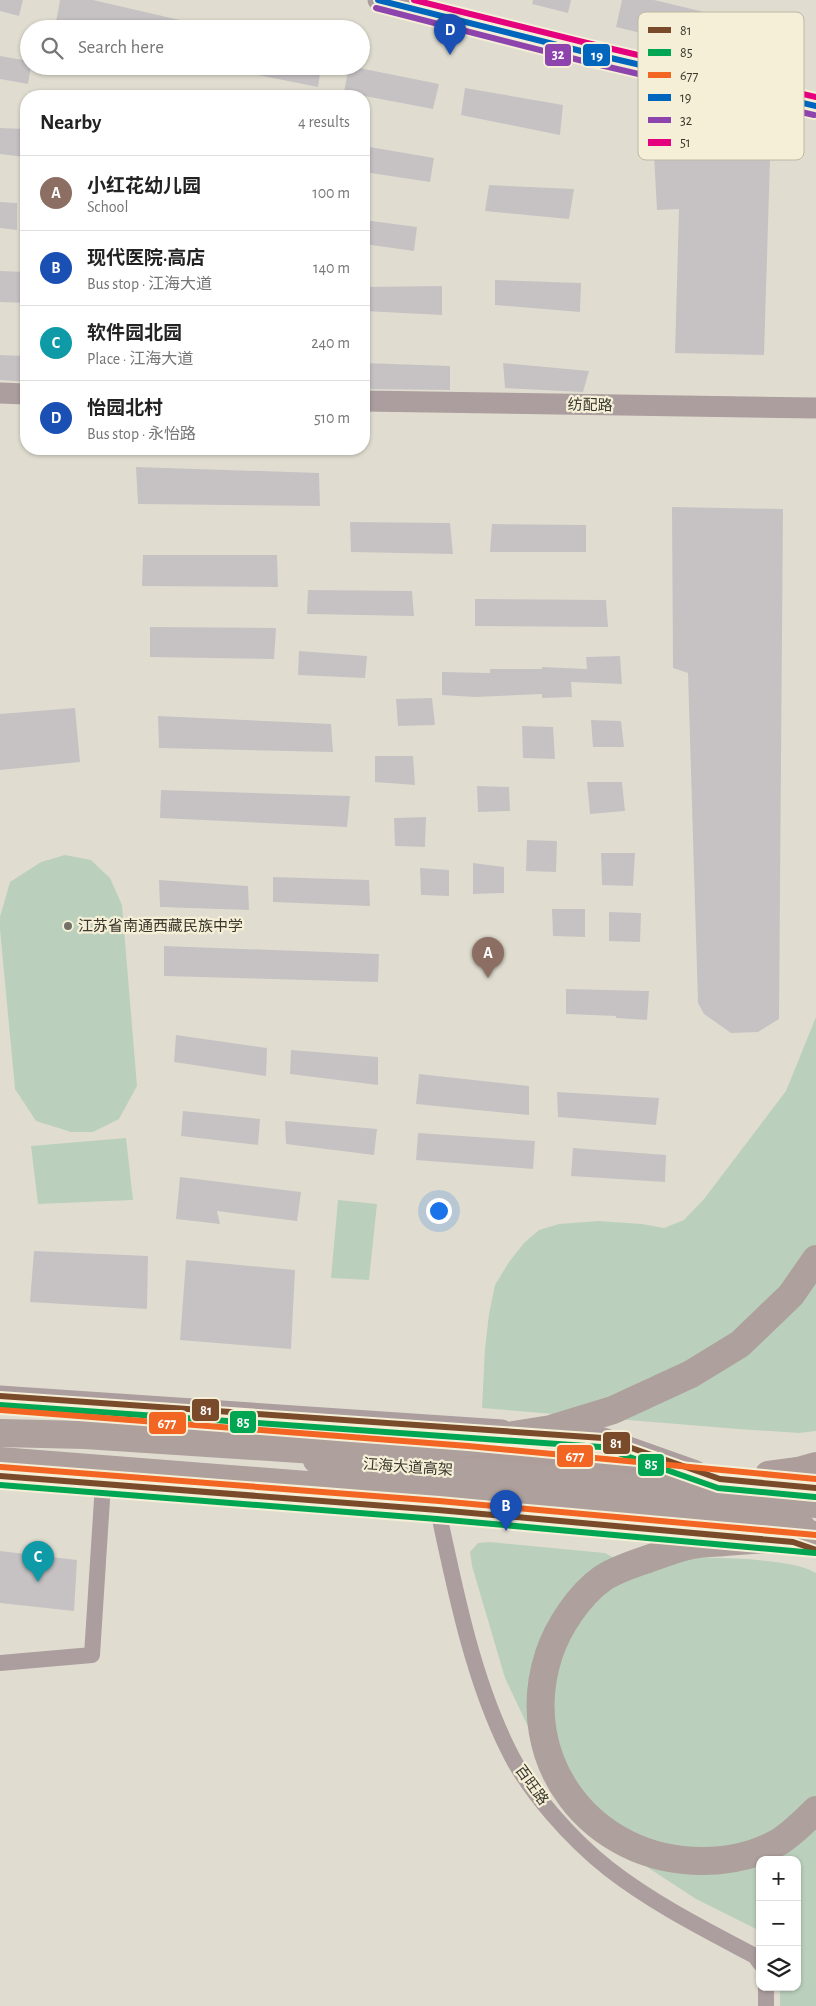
<!DOCTYPE html>
<meta charset="utf-8">
<style>
:root{--surface:#fff;--page:#f6f6f6;--text:#222;--muted:#767676;--line:#e0e0e0;--accent:#0b8043}
body{margin:0;font-family:"Alegreya Sans","Noto Sans SC",sans-serif;background:var(--page);color:var(--text)}
.controls{position:absolute;right:15px;bottom:15px;display:grid;overflow:hidden;border-radius:10px;box-shadow:0 1px 4px #0004}
.controls button{width:45px;height:45px;display:grid;place-items:center;padding:0;border:0;border-bottom:1px solid var(--line);background:var(--surface);color:var(--text);font:25px sans-serif}
.you{position:absolute;left:438px;top:1210px;width:18px;height:18px;margin:-12px;border:4px solid #fff;border-radius:50%;background:#1a73e8;box-shadow:0 0 0 8px #1a73e833}
.badge{display:grid;place-items:center;width:32px;height:32px;border-radius:50%;background:var(--accent);color:#fff;font-size:16px;font-weight:700}
.pin{position:absolute;translate:-50% -41px;filter:drop-shadow(0 1px 2px #0008)}
.pin::after{content:'';position:absolute;top:26px;width:18px;height:15px;background:inherit;clip-path:polygon(0 0,100% 0,50% 100%)}
.list{margin:0;padding:0;list-style:none}
h2{display:flex;justify-content:space-between;align-items:center;height:65px;margin:0;padding:0 20px;font-size:21px}
h2 small{font-size:16px;font-weight:400;color:var(--muted)}
.list li{display:grid;grid-template-columns:32px 1fr auto;gap:15px;align-items:center;box-sizing:border-box;height:75px;padding:0 20px;border-top:1px solid var(--line)}
.list b{display:block;font-size:19px;white-space:nowrap}
.list p{margin:0;font-size:16px;white-space:nowrap;color:var(--muted)}
.list em{font-size:16px;font-style:normal;color:var(--muted)}
.icon{flex:none;width:28px;height:28px;fill:none;stroke:currentColor;stroke-width:2;stroke-linecap:round;stroke-linejoin:round}
.map{position:relative;flex:none;width:816px;height:2006px;overflow:hidden}
.search{position:absolute;background:var(--surface);box-shadow:0 1px 4px #0004;left:20px;top:20px;width:350px;height:55px;display:flex;align-items:center;gap:12px;box-sizing:border-box;padding:0 18px;border-radius:28px;color:var(--muted);font-size:19px}
.panel{position:absolute;background:var(--surface);box-shadow:0 1px 4px #0004;left:20px;top:90px;width:350px;height:365px;border-radius:20px}
.map>svg:first-child{display:block}
.green{fill:#bbd0bc}
.building{fill:#c6c2c4}
.lines{fill:none;stroke-linecap:round;stroke-linejoin:round}
.minor{stroke:#ac9e9e;stroke-width:16}
.tertiary{stroke:#ac9e9e;stroke-width:21}
.primary{stroke:#ad9e9c;stroke-width:26}
.trunk{stroke:#aea09c;stroke-width:28}
.trunk-bridge{stroke:#aea09c;stroke-width:28}
.bus-1-casing{stroke:#f4efd6;stroke-width:10}
.bus-2-casing{stroke:#f4efd6;stroke-width:10}
.bus-3-casing{stroke:#f4efd6;stroke-width:10}
.bus-4-casing{stroke:#f4efd6;stroke-width:10}
.bus-5-casing{stroke:#f4efd6;stroke-width:10}
.bus-6-casing{stroke:#f4efd6;stroke-width:10}
.bus-1{stroke:#7a4b2a;stroke-width:6}
.bus-2{stroke:#00a651;stroke-width:6}
.bus-3{stroke:#f26522;stroke-width:6}
.bus-4{stroke:#0065bd;stroke-width:6}
.bus-5{stroke:#8e44ad;stroke-width:6}
.bus-6{stroke:#e5007d;stroke-width:6}
.poi-dot{fill:#737167;stroke:#f4efd6;stroke-width:2}
.labels{text-anchor:middle;stroke-width:4.5;stroke-linejoin:round;paint-order:stroke}
.street-label{font-size:15px;fill:#39372e;stroke:#f4efd6}
.poi-label{font-size:15px;fill:#39372e;stroke:#f4efd6;text-anchor:start}
.key{fill:#f4efd6;stroke:#bcb8a4;stroke-width:1}
.key-label{font-size:14px;fill:#39372e}
.line-badge{stroke:#f4efd6;stroke-width:2}
.badge-label{font-size:14px;text-anchor:middle;font-weight:bold;fill:#fff}
</style>
<div class="map">
<svg width="816" height="2006" viewBox="0 0 816 2006">
<rect width="100%" height="100%" fill="#e0ddd0"/>
<path class="green" d="M65,855L91,860L110,878L122,905L137,1086L119,1119L93,1132H71L36,1121L15,1089L0,929V917L10,882L41,862Z
M816,1017V1431L799,1433L738,1429L482,1408L485,1348L489,1314L495,1285L509,1262L524,1243L539,1230L559,1224L598,1221L642,1224L664,1228L684,1220L704,1199L786,1091Z
M126,1138L133,1200L38,1204L31,1146Z
M338,1200L377,1204L369,1280L331,1278Z
M490,1542L605,1553L620,1561C669,1559 718,1555 767,1561C783,1563 802,1565 816,1573V2006H780V1987H797V1860H760V1931L696,1899L647,1867L619,1846L547,1767L505,1678L472,1566L470,1552L478,1543Z"/>
<path class="building" d="M0,0H23L19,16L0,11Z
M60,0H93L197,24L196,29H83L56,22Z
M533,0H571L568,13L532,4Z
M622,0H654L771,28L763,62L616,27Z
M0,56L29,61V66H31L28,84L0,79Z
M243,66H321L318,87L243,72Z
M349,66L439,84L433,109L344,92Z
M465,88L563,105L560,135L461,115Z
M0,128L24,129L25,157L0,154Z
M364,146L434,158L430,182L364,172Z
M654,155L770,160L764,355L675,353L679,209L657,210Z
M489,185L574,189L569,219L485,211Z
M0,202L17,203V230L0,228Z
M364,220L417,227L414,251L364,244Z
M0,271L26,272V303L0,302Z
M495,280L581,283L580,312L495,305Z
M442,286V315L364,311V287Z
M0,355L26,356V382L0,380Z
M364,363L450,366V390L364,389Z
M503,363L589,371L583,392L505,388Z
M136,467L319,473L320,506L138,504Z
M672,507L783,509L779,1019L758,1032L731,1033L704,1014L698,1003L688,673L673,668Z
M350,522L450,523L453,554L351,552Z
M492,524L586,525V552H490Z
M143,555H277L278,587L142,586Z
M308,590L412,591L414,616L307,614Z
M475,599L606,600L608,627L475,626Z
M150,627L276,628L274,659L150,657Z
M299,651L367,656L365,678L298,675Z
M620,656L622,684L571,682L572,697L542,698V694L475,697L442,695V672L490,673V669H542V667L587,669L586,657Z
M432,698L435,725L398,726L396,699Z
M75,708L80,762L0,770V714Z
M158,716L331,724L333,752L159,748Z
M591,720L621,721L624,747H593Z
M522,726L553,727L555,759L523,758Z
M375,756H413L415,785L375,782Z
M587,782H622L625,811L590,814Z
M477,786L509,787L510,811L478,812Z
M161,790L350,796L347,827L160,818Z
M426,817L425,847L395,846L394,818Z
M527,840L557,841L556,872L526,871Z
M601,853H635L633,886L602,885Z
M473,863L504,867V893L473,894Z
M420,868L449,870V896L421,895Z
M273,877L369,880L370,906L273,902Z
M159,880L248,886L249,910L160,907Z
M552,909H585V937L553,936Z
M609,912L641,913L640,942L609,941Z
M164,946L379,954L378,982L164,976Z
M566,989L649,991L647,1020L616,1018V1016L566,1014Z
M176,1035L267,1048L266,1076L174,1062Z
M291,1050L378,1057V1085L290,1074Z
M419,1074L529,1086V1115L416,1104Z
M557,1092L659,1098L656,1125L558,1117Z
M183,1111L260,1119L258,1145L181,1136Z
M285,1121L377,1129L374,1155L286,1144Z
M418,1133L535,1141L533,1169L416,1160Z
M573,1148L666,1155L665,1182L571,1176Z
M180,1177L301,1192L297,1221L217,1211L220,1224L176,1219Z
M34,1251L148,1256L147,1309L30,1302Z
M186,1260L295,1270L291,1349L180,1340Z
M0,1551L77,1560L74,1611L0,1603Z"/>
<g class="lines">
<path class="minor" d="M438,1510C455,1589 472,1676 508,1749C528,1791 572,1840 609,1869C654,1904 706,1930 755,1956L760,1963
M0,1663L92,1655L103,1484
M766,1987V2006"/>
<path class="tertiary" d="M378,0L585,52L816,106
M0,393L26,394
M364,401L816,408
M0,1396L502,1430
M547,1433L603,1438L696,1471"/>
<path class="primary" d="M438,1453L816,1488
M768,1474L798,1470L816,1465
M0,1476L438,1510L722,1535"/>
<path class="trunk" d="M317,1460L468,1472L816,1504
M0,1461L447,1496L803,1529"/>
<path class="trunk-bridge" d="M0,1433L85,1435L329,1451L469,1442L551,1429L613,1410L691,1374L740,1344L791,1295L816,1259
M816,1535C786,1538 756,1540 725,1542C714,1543 702,1543 692,1545C677,1548 662,1554 648,1559C633,1564 617,1569 603,1578C579,1595 558,1627 549,1654C514,1761 592,1861 702,1861C728,1861 756,1855 779,1842C792,1834 805,1821 816,1810"/>
<g class="bus-1-casing">
<path id="bus-1" d="M0,1396L603,1438L720,1479L816,1488
M0,1476L438,1510L793,1542L816,1550"/>
</g>
<g class="bus-2-casing">
<path id="bus-2" d="M0,1405L601,1447L718,1488L815,1497
M0,1485L437,1519L815,1553"/>
</g>
<g class="bus-3-casing">
<path id="bus-3" d="M1,1410L468,1446L816,1479
M1,1467L439,1501L816,1535"/>
</g>
<g class="bus-4-casing">
<path id="bus-4" d="M378,0L585,52L816,106"/>
</g>
<g class="bus-5-casing">
<path id="bus-5" d="M376,8L583,61L814,115"/>
</g>
<g class="bus-6-casing">
<path id="bus-6" d="M414,0L587,43L816,97"/>
</g>
<use href="#bus-1" class="bus-1"/>
<use href="#bus-2" class="bus-2"/>
<use href="#bus-3" class="bus-3"/>
<use href="#bus-4" class="bus-4"/>
<use href="#bus-5" class="bus-5"/>
<use href="#bus-6" class="bus-6"/>
</g>
<circle class="poi-dot" cx="68" cy="926" r="5"/>
<g class="labels">
<g class="street-label">
<text transform="translate(590 405) rotate(1)" y="5">纺配路</text>
<text transform="translate(408 1467) rotate(4)" y="5">江海大道高架</text>
<text transform="translate(532 1785) rotate(54)" y="5">百旺路</text>
</g>
<g class="poi-label">
<text x="78" y="931">江苏省南通西藏民族中学</text>
</g>
</g>
<rect x="638" y="12" width="166" height="148" rx="8" class="key"/>
<rect x="648" y="27" width="23" height="6" fill="#7a4b2a"/>
<rect x="648" y="49" width="23" height="7" fill="#00a651"/>
<rect x="648" y="72" width="23" height="6" fill="#f26522"/>
<rect x="648" y="94" width="23" height="7" fill="#0065bd"/>
<rect x="648" y="117" width="23" height="6" fill="#8e44ad"/>
<rect x="648" y="139" width="23" height="7" fill="#e5007d"/>
<g class="key-label">
<text x="680" y="35">81</text>
<text x="680" y="57">85</text>
<text x="680" y="80">677</text>
<text x="680" y="102">19</text>
<text x="680" y="125">32</text>
<text x="680" y="147">51</text>
</g>
<g class="line-badge">
<rect x="544" y="43" width="28" height="24" rx="5" fill="#8e44ad"/>
<rect x="582" y="43" width="29" height="24" rx="5" fill="#0065bd"/>
<rect x="191" y="1398" width="29" height="24" rx="5" fill="#7a4b2a"/>
<rect x="229" y="1410" width="28" height="24" rx="5" fill="#00a651"/>
<rect x="148" y="1411" width="39" height="24" rx="5" fill="#f26522"/>
<rect x="602" y="1431" width="29" height="24" rx="5" fill="#7a4b2a"/>
<rect x="556" y="1444" width="38" height="24" rx="5" fill="#f26522"/>
<rect x="637" y="1453" width="28" height="24" rx="5" fill="#00a651"/>
</g>
<g class="badge-label">
<text x="558" y="59">32</text>
<text x="597" y="60">19</text>
<text x="206" y="1415">81</text>
<text x="243" y="1427">85</text>
<text x="167" y="1428">677</text>
<text x="616" y="1448">81</text>
<text x="575" y="1461">677</text>
<text x="651" y="1469">85</text>
</g>
</svg>
<div class="controls">
<button>+</button>
<button>−</button>
<button><svg class="icon" aria-label="layers" viewBox="0 0 24 24"><path d="M12 4l9 5-9 5-9-5zM3 14l9 5 9-5"/></svg></button>
</div>
<div class="you"></div>
<div class="pin badge" style="left:488px;top:978px;background:#8d6e63">A</div>
<div class="pin badge" style="left:506px;top:1531px;background:#1a4fb4">B</div>
<div class="pin badge" style="left:38px;top:1582px;background:#0f9aa8">C</div>
<div class="pin badge" style="left:450px;top:55px;background:#1a4fb4">D</div>
<div class="search"><svg class="icon" aria-label="search" viewBox="0 0 24 24"><circle cx="10" cy="10" r="6"/><path d="M15 15l6 6"/></svg>Search here</div>
<section class="panel">
<h2>Nearby<small>4 results</small></h2>
<ul class="list">
<li><span class="badge" style="background:#8d6e63">A</span><div><b>小红花幼儿园</b><p>School</p></div><em>100 m</em></li>
<li><span class="badge" style="background:#1a4fb4">B</span><div><b>现代医院·高店</b><p>Bus stop · 江海大道</p></div><em>140 m</em></li>
<li><span class="badge" style="background:#0f9aa8">C</span><div><b>软件园北园</b><p>Place · 江海大道</p></div><em>240 m</em></li>
<li><span class="badge" style="background:#1a4fb4">D</span><div><b>怡园北村</b><p>Bus stop · 永怡路</p></div><em>510 m</em></li>
</ul>
</section>
</div>
